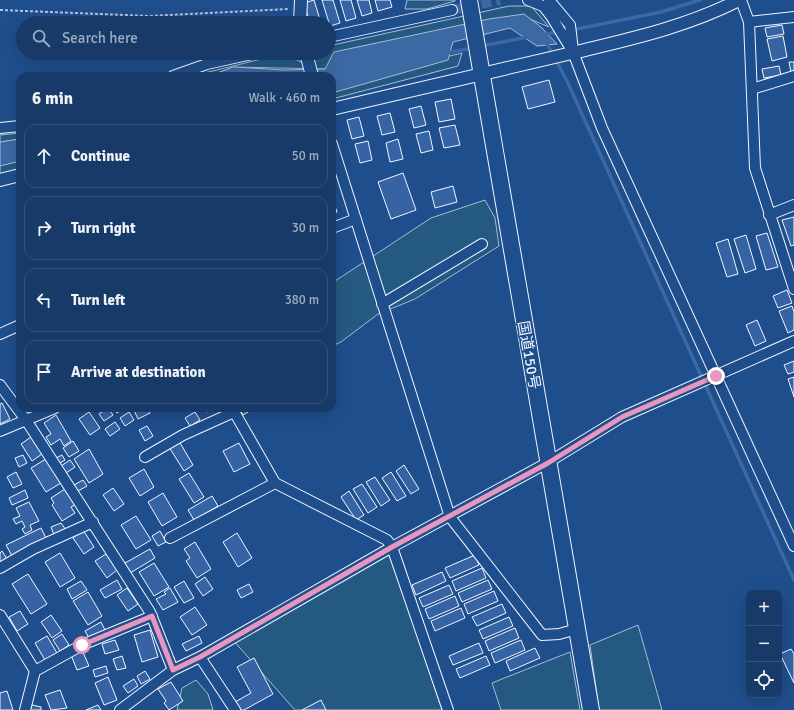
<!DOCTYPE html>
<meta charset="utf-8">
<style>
:root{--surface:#173a69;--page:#244571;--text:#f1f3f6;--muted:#9eadc0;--line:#36547d}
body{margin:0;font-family:Signika,"Noto Sans JP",sans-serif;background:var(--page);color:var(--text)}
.controls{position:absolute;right:12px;bottom:12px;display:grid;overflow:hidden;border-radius:8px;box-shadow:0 4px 16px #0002}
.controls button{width:36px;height:36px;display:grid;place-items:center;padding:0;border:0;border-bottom:1px solid var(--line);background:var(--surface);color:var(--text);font:20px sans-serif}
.stop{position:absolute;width:12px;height:12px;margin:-9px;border:3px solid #e797bd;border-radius:50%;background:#fff}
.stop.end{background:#e797bd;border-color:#fff;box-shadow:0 1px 4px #0008}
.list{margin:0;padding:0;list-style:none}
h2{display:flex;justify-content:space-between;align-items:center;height:52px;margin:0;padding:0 16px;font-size:17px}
h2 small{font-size:13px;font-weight:400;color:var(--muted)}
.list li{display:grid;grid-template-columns:26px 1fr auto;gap:12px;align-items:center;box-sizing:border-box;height:64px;margin:0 8px 8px;padding:0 8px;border:1px solid var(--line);border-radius:12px}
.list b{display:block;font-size:15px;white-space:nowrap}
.list em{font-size:13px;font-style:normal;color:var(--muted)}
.icon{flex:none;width:22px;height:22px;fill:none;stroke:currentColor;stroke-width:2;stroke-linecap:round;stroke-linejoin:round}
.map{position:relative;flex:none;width:794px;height:710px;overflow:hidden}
.search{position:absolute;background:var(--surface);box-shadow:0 4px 16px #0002;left:16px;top:16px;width:320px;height:44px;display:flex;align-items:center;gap:10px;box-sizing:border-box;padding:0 14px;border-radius:22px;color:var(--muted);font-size:15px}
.panel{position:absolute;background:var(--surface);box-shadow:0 4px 16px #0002;left:16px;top:72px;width:320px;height:340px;border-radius:12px}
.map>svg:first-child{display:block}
.green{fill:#245a82;stroke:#a8bbd7}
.water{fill:#3b69a3;stroke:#a8bbd7}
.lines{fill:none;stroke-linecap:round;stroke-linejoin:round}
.stream{stroke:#3b69a3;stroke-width:3.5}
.building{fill:#3563a3;stroke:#f2f6ff}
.minor-tunnel{stroke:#3f679d;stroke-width:10;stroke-dasharray:10 5;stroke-linecap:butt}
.minor-casing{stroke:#f2f6ff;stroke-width:12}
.tertiary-casing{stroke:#f2f6ff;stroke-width:14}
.trunk-casing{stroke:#f2f6ff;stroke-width:18}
.path{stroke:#b3c4dc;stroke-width:2;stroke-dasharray:3 2;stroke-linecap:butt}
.minor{stroke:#1f4e8c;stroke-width:10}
.tertiary{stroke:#1f4e8c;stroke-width:12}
.trunk{stroke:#1f4e8c;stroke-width:16}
.route{stroke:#e797bd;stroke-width:5}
.labels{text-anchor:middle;stroke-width:3;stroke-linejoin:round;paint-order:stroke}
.street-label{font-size:15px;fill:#f2f6ff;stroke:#1f4e8c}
</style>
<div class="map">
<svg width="794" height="710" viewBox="0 0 794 710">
<rect width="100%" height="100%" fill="#1f4e8c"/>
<path class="green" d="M407,0H455V1L427,9H405Z
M509,6H531L549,27L530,19L325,69L233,67L210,76H192L274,56L287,55L301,62L317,53H329V47L333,45Z
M462,53L458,66L332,99V85Z
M20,133V139L0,142V135Z
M20,160V170L0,175V165Z
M485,200L495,218L499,246L415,299L378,314L341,342L332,346V283L431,218Z
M389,555L397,575L442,710H295L232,639Z
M638,625L662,710H599L590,645Z
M570,652L580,710H501L492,683Z
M196,680L208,694L213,710H177L182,688Z"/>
<path class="water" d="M524,14L541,27L557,44L537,46L510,28L453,42L448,60L332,93V76H210L233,67L285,70L325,69L334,52L489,19Z
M20,139V161L0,166V142Z"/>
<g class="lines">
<path class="stream" d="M572,30L661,12L700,0
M544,34L560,32
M546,42L566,79L794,580
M481,46L528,37
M446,53L473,48"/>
</g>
<path class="building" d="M314,0L321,23H310L304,3Z
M322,0H333L340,23L330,26Z
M340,0H351L356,18L346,21Z
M357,0H369L372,13L362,16Z
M375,0H390L392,7L378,11Z
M782,25L784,34L767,37L765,28Z
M783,36L787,57L772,61L767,39Z
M789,62H794V71L791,72Z
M779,66L781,75L764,78L762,69Z
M549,80L555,102L528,109L522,87Z
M451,99L455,119L439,122L435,102Z
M421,106L426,125L414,128L409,109Z
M390,113L395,132L382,135L377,116Z
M359,117L364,136L352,139L347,120Z
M455,125L460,145L444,148L439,128Z
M429,131L433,150L421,153L416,134Z
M398,139L403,159L390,162L386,143Z
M368,141L372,160L360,163L355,144Z
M403,173L416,210L391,219L378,182Z
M453,186L457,202L435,208L431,192Z
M332,197L337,212L332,213Z
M794,217V245L791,246L782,220Z
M767,233L778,267L766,270L756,236Z
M746,235L756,269L745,273L734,239Z
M728,239L738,274L727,277L716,243Z
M787,290L792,303L778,308L773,296Z
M792,306L794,312V330L788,333L779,311Z
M757,320L766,341L755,346L746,325Z
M794,361V372L788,374L784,365Z
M794,377V397L788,379Z
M2,403L10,419L0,424V404Z
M27,408H42L32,415Z
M108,408L113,415L104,421L99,414Z
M114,408H124L117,413Z
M133,408H148L150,413L138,419Z
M205,408H215L207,412Z
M239,408H253V409L243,415Z
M89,412L100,428L90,435L79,419Z
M129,412L134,420L125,426L120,418Z
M195,412L200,420L190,426L185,418Z
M56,415L71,441L64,446L60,439L51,445L46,437L51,434L44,423Z
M115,422L120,429L110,436L105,429Z
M147,426L153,436L145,441L139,430Z
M31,437L42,454L32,461L21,444Z
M73,441L79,451L69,457L63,448Z
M179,441L193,465L184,471L169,447Z
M239,443L250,464L234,472L223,451Z
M89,449L103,474L89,483L74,459Z
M23,455L27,463L19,467L15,458Z
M62,455L65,460L60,463L56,458Z
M46,459L61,483L46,492L31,468Z
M70,460L75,467L66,473L61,466Z
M404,465L419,489L411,494L396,471Z
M144,469L154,487L140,496L129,478Z
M16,472L22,484L13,488L7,477Z
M391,472L406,496L397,501L382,478Z
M189,473L204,497L194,503L179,479Z
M375,477L390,500L381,506L366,482Z
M83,480L87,486L78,491L74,485Z
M362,484L377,507L368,513L353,489Z
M113,488L124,504L114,511L103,495Z
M65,489L75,505L71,507L75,513L62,521L52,505L54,503L51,498Z
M25,490L28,498L12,505L9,498Z
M349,491L364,515L356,520L341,497Z
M163,493L177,517L162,526L148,502Z
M212,496L218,506L194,520L188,510Z
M29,502L39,521L30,525L32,530L25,534L22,529L25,527L22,521L16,524L13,519L20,516L16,508Z
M136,516L151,540L136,549L121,525Z
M61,523L66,530L54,535L51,527Z
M41,528L46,538L12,556L6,545Z
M83,530L94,547L84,554L73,538Z
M160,531L166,542L158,546L152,536Z
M237,533L252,558L238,567L223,542Z
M195,542L211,569L197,578L186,561L190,558L184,549Z
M150,549L155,558L130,573L125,563Z
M2,551L7,559L0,563V553Z
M60,553L75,578L60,587L45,562Z
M106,554L117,570L107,578L95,561Z
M475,555L479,565L450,578L445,568Z
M154,563L169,587L154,596L139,572Z
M482,568L486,578L456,591L452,581Z
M442,572L446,581L416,595L412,585Z
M28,574L47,604L31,614L12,584Z
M205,577L213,589L203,596L195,584Z
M117,580L122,589L105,598L100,590Z
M488,580L492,589L462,602L458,593Z
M81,581L87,590L72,599L67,589Z
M184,581L194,598L184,603L174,587Z
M249,584L253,592L241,598L237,590Z
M449,585L453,594L423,607L419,598Z
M127,588L138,604L128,611L117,595Z
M170,588L178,602L163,610L156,599L166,594L164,592Z
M494,591L498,601L468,614L464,604Z
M88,592L102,616L88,625L73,601Z
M455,596L459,606L429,619L425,609Z
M502,604L506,613L477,626L472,617Z
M195,607L207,625L192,635L180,617Z
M461,608L465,618L435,631L431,621Z
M20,611L28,624L17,631L9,617Z
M51,615L62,631L52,638L41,622Z
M509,617L513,626L483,639L479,630Z
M101,622L105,630L89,638L85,631Z
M515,628L519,638L489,651L485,641Z
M150,630L158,657L142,662L134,635Z
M62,634L69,645L60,651L53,640Z
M47,636L57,653L45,660L35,643Z
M199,636L202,643L186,651L182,644Z
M115,640L119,650L105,654L102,644Z
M521,640L525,650L495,663L491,653Z
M479,643L483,653L453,665L449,656Z
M535,648L540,658L510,671L506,661Z
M791,649L794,654V683L780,654Z
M82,650L89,666L77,670L71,655Z
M122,656L126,668L117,670L113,659Z
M486,656L490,665L460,678L456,669Z
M254,658L273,694L244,710H239L235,702L251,693L237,667Z
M106,666L108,673L95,677L93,670Z
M145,671L150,679L141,684L137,676Z
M108,677L117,700L104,705L95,683Z
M134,679L138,686L128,693L123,686Z
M171,682L183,701L169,710L164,703L166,701L158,689Z
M60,690L67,708L51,710L45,695Z
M7,691L13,710H0V693Z
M321,700L326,710H302Z
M32,705L41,707V710H30Z
M98,705L101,710H86Z"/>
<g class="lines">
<path class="minor-tunnel" d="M452,10L500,0"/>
<g class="minor-casing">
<path id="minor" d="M528,0L543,6L551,16L573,52L602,128L794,546
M549,0L570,25L573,50
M741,0L749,22L755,168L794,289
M749,22L794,17
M329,37L452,10
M173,76L207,64L257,53
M752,89L794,76
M0,128L20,126
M332,144L450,517L542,635L559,634L577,629
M769,215L794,205
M332,228L356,219
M382,304L482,244
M0,334L20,325
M0,385L26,420L150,612L173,670
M232,408L275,483L387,540L392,547L448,710
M0,431L55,408
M145,457L183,435L234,412
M170,538L275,483
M0,568L33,549L93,522
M0,615L35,671L25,710
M200,657L235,710
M35,671L82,645L152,616
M120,710L173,670L200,657L392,547L547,463L622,417L794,341"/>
</g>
<g class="tertiary-casing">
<path id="tertiary" d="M300,23L301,0
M306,53L312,76
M332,109C412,90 492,71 572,53C630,39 686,27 739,0
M0,180L20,175"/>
</g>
<g class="trunk-casing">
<path id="trunk" d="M469,0L591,710"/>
</g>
<path class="path" d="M0,10L150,16L289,9"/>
<use href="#minor" class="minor"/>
<use href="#tertiary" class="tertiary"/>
<use href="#trunk" class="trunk"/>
</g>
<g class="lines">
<path class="route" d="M82,645L152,616L173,670L200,657L392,547L548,463L622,417L716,376"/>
</g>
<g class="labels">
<g class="street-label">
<text transform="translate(529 355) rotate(80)" y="5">国道150号</text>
</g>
</g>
</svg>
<div class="controls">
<button>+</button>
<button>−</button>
<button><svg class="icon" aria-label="locate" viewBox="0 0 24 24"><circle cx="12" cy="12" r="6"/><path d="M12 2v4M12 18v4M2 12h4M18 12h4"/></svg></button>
</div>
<div class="stop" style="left:82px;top:645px"></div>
<div class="stop end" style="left:716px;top:376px"></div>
<div class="search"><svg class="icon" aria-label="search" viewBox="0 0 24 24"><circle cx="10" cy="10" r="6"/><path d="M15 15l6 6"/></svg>Search here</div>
<section class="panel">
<h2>6 min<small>Walk · 460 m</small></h2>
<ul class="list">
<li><svg class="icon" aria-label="ahead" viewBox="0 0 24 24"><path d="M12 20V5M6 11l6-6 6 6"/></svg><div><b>Continue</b></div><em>50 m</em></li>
<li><svg class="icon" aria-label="right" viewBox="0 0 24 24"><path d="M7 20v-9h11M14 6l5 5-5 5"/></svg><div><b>Turn right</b></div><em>30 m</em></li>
<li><svg class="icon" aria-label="left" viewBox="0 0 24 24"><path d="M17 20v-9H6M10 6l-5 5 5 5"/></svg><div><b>Turn left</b></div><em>380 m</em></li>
<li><svg class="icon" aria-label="arrive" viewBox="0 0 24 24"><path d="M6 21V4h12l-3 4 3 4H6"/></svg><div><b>Arrive at destination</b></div></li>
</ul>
</section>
</div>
